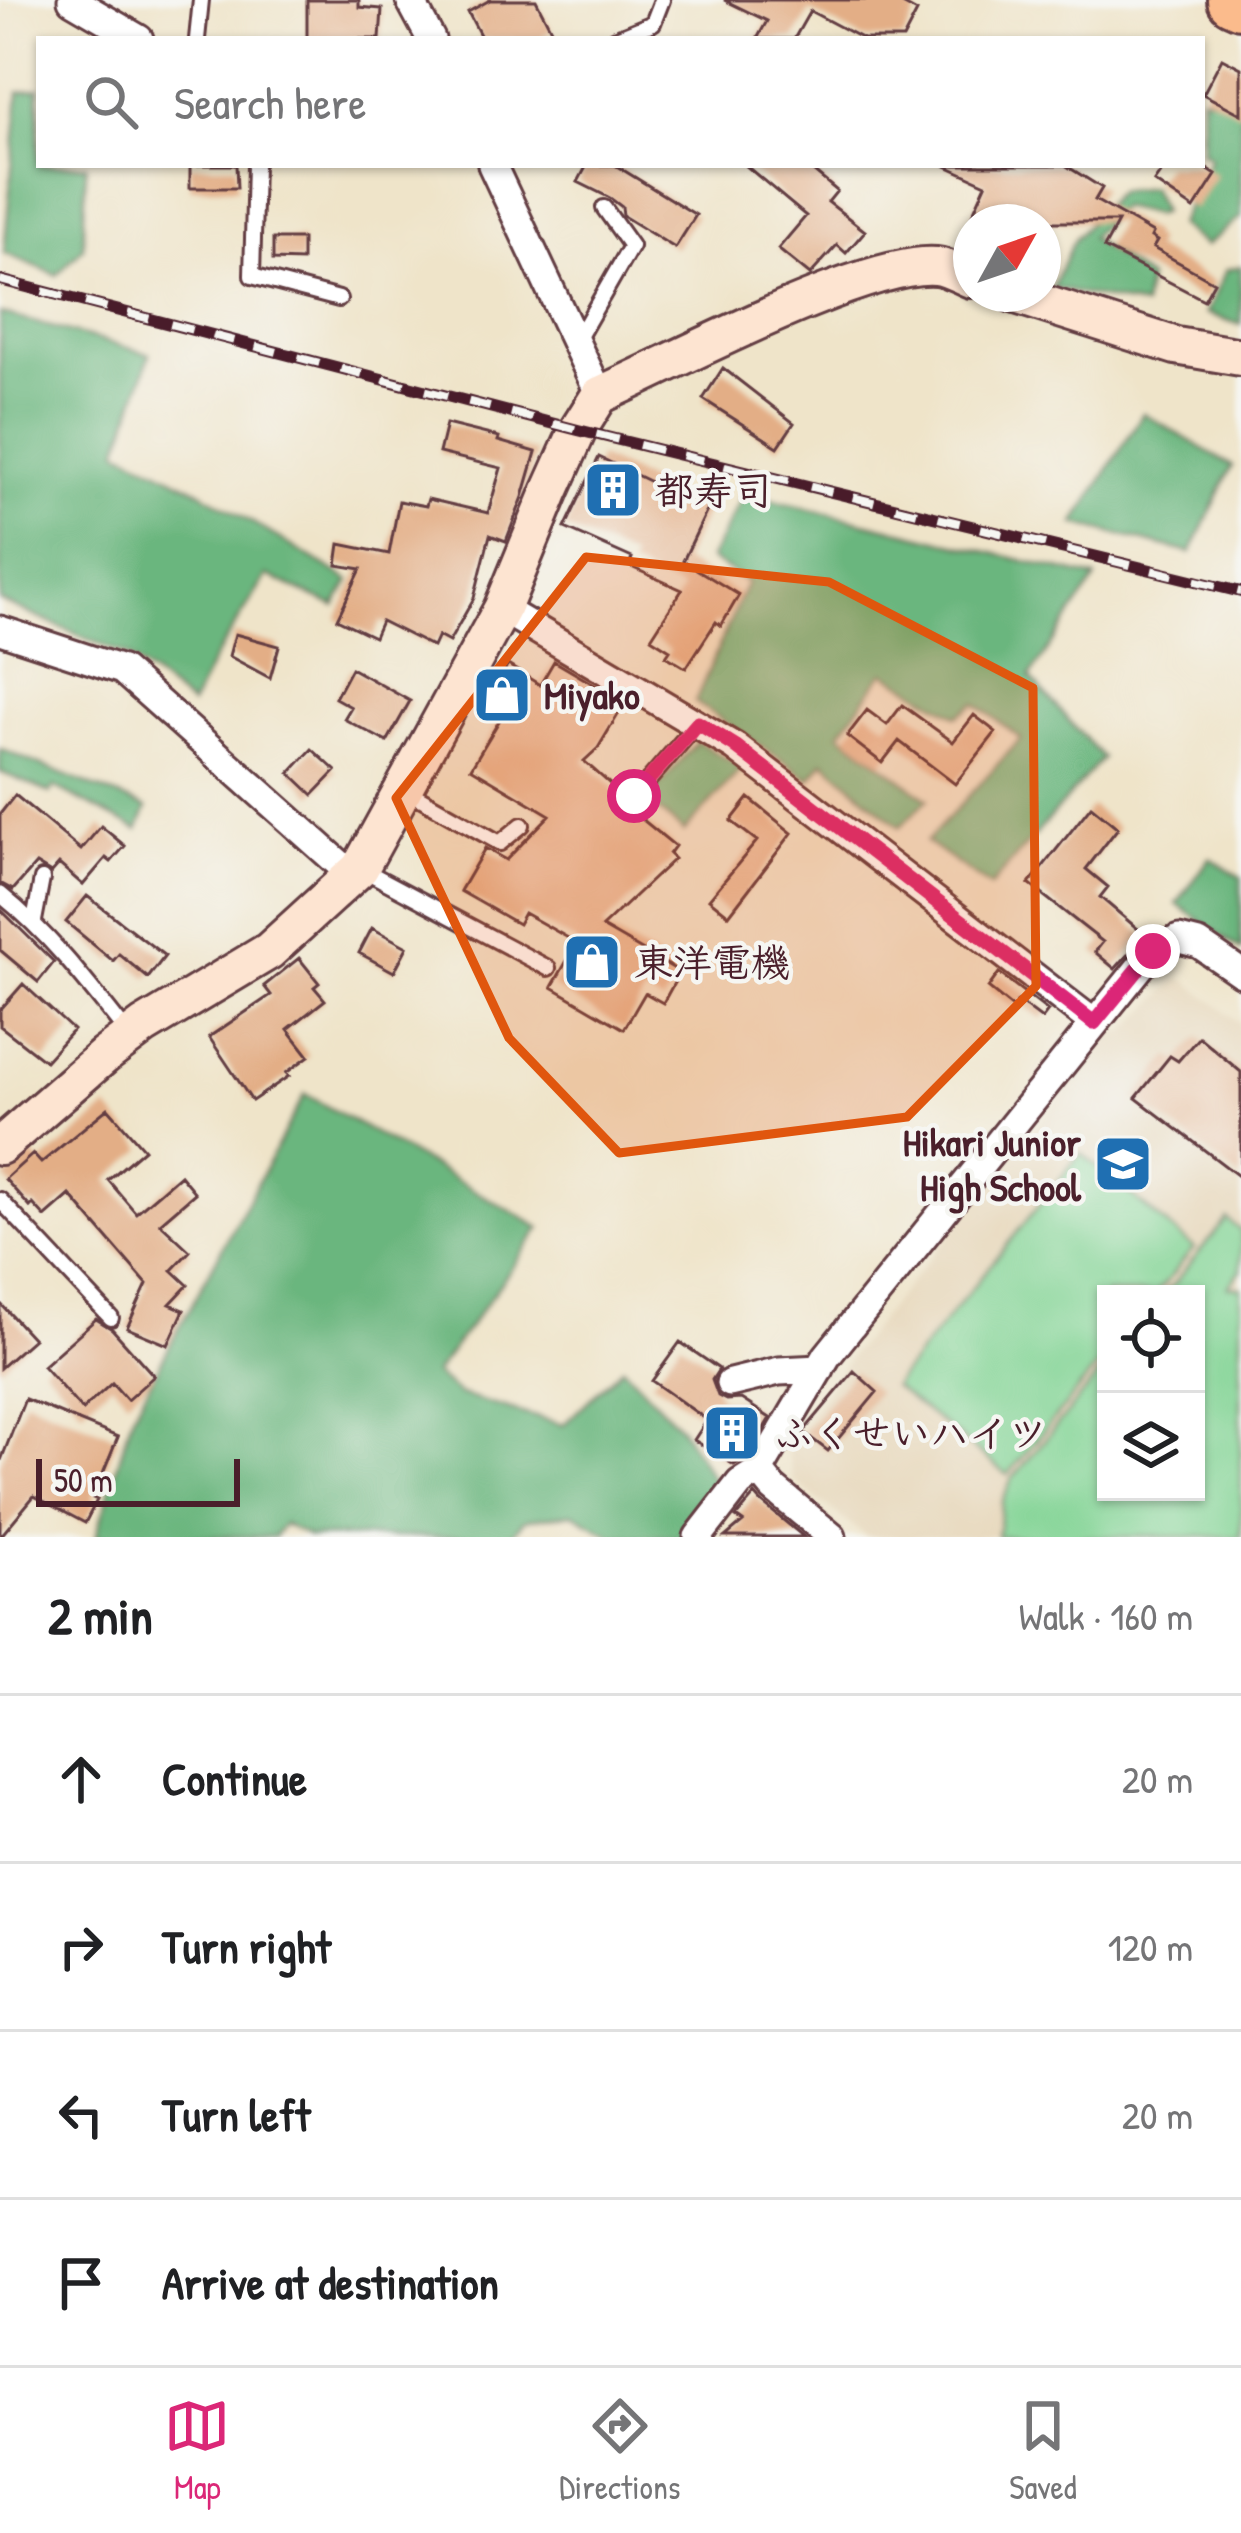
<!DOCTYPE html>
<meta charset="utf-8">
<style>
:root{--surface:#fff;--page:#f6f6f6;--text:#202124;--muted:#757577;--line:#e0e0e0;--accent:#db2777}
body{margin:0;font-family:"Patrick Hand","Klee One",sans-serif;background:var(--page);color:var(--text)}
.controls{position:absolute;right:36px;bottom:36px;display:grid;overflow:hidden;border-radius:0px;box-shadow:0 3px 9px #0004}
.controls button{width:108px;height:108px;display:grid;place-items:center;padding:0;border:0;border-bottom:3px solid var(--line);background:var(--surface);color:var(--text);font:60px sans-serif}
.compass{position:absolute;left:953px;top:204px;width:108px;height:108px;border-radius:50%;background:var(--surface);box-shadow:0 3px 9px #0004;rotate:50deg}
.scale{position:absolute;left:36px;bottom:30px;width:204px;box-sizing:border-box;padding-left:12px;border:6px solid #4a1f2b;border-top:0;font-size:33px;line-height:42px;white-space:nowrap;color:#4a1f2b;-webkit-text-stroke:9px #f6f6f2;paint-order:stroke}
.stop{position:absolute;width:36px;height:36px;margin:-27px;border:9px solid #db2777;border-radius:50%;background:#fff}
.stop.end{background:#db2777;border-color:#fff;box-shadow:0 3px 12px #0008}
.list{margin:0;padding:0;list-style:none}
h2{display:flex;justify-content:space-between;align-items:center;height:156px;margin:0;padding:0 48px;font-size:51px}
h2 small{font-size:39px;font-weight:400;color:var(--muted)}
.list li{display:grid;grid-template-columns:78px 1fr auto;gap:36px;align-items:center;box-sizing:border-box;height:168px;padding:0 48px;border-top:3px solid var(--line)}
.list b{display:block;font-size:45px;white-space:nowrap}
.list em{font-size:39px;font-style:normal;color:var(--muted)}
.icon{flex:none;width:66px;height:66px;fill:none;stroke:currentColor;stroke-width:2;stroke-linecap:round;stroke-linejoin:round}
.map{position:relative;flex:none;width:1241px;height:1537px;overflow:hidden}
.search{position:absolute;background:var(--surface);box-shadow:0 3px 9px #0004;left:36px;right:36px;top:36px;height:132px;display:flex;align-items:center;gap:30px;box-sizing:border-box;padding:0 42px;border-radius:0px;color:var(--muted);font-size:45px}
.sheet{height:828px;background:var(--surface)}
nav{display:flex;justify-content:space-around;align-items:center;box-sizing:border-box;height:168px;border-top:3px solid var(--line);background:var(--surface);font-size:33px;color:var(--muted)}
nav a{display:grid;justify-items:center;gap:6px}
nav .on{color:var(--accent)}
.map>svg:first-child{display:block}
.built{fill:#e6d5b7;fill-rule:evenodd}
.green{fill:#83d495;stroke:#667a60;stroke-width:3}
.forest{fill:#6ab67e;stroke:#5a6a54;stroke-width:3}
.building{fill:#e3ae86}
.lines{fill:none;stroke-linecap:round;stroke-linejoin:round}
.lane-casing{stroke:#633d43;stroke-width:20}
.street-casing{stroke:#633d43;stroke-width:33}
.secondary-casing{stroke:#633d43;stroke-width:42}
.highway-casing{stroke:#633d43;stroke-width:54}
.lane{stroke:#fff;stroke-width:14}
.street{stroke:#fff;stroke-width:27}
.secondary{stroke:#fde4d1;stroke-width:36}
.highway{stroke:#fbbb8c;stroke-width:48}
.rail-casing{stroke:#4a1f2b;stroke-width:12}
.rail{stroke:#f6f6f2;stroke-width:8;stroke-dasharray:22;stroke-linecap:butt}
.route{stroke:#db2777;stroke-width:15}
.marked{fill:#e0560e;fill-opacity:0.2;stroke:#e0560e;stroke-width:9;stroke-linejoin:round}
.labels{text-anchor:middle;stroke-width:9;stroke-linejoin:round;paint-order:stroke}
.poi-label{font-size:39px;font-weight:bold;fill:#4a1f2b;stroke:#f6f6f2;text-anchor:start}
</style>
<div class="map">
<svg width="1241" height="1537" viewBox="0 0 1241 1537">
<rect width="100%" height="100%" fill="#f6f6f2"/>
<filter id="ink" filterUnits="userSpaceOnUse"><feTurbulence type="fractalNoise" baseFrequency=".00833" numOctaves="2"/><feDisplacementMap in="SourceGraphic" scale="24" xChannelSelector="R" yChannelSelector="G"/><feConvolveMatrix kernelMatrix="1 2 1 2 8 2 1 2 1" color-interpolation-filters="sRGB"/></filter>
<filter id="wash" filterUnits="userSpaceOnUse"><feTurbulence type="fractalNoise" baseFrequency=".004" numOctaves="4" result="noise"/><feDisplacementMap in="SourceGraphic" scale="48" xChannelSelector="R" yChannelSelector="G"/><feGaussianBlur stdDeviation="2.7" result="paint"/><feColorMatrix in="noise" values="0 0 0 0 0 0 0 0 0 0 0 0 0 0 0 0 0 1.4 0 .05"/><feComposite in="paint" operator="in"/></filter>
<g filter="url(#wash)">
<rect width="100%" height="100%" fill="#efe4c9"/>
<path class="built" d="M1178,979L1186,980L1241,1024V1537H867L793,1480L787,1448L851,1355L1116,1028L1124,1034ZM1106,1294H1196V1492H1106Z"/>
<path class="green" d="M1081,1153L1194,1248L1156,1294H1106V1356L1008,1475L893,1386Z
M1227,1219L1241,1231V1270L1228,1286L1241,1287V1537H997L1002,1503L1012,1479L1106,1366V1492H1196V1294H1165Z"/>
<path class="forest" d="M39,88V165H86L83,248L57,275L4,253L19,92Z
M1202,96L1241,101V217L1205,246L1178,225L1210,157L1202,152Z
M1150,187L1162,212L1154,215L1120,207L1090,238L1148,279L1143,307L1052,288L1074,239L1117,191Z
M1241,266V325L1206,313L1226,270Z
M0,313L150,354L119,450L198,490L350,581L335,606L267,576L212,662L191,706L127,656L0,601Z
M1143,413L1232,466L1191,553L1075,524Z
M744,493L1096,578L1030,677L1102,758L990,887L926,842L1021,739L975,703L957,716L884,672L840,733L928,799L900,827L824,761L810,779L695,702L747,582L710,559Z
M697,741L742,768L684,832L647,801Z
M0,749L147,808L138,830L54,787L50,793L0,772Z
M1210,858L1241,877V950L1177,904Z
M305,1094L541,1228L434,1374L460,1395L563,1425L623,1367L679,1426L716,1484L686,1537H615L573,1513L524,1520L510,1537H309L283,1524L274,1537H96L132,1416Z"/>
<g id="blocks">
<path class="building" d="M307,0H359V7L382,9L380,39H307Z
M490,0H536L552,31L537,39H482L468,12Z
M724,0H895L917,12L903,39H863L810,11L794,39H757L767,21Z
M1222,58L1241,68V114L1203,94Z
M190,165H236L237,188H190Z
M587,165H615L696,215L675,248L623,216L622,207L610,198L578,182Z
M745,165H806L837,191L828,202L865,231L846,253L837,245L810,275L778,249L806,216Z
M944,165H1065L1102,188L1095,200L1153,233L1151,237L1157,241L1153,248L1214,282L1204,300L1104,248L1118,222H969L986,184Z
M1166,165H1201L1216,175L1194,209L1154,182Z
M273,239H302V261L273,260Z
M723,368L794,423L778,447L703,399Z
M446,424L499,437L498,441L536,452L523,497L506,541L490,535L474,598L449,642L438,636L433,647L381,621L374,637L337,619L361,569L337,565L340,544L389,554L399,501L426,506L428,499L488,513L501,468L439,453Z
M599,457L686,499L690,490L712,500L683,561L739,595L721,626L716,622L686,668L666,656L670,650L651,638L682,590L629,566L632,558L565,528Z
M235,634L279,646L270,678L229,656Z
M554,661L625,703L598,748L584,761L620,793L616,798L675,846L669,854L674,859L602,927L680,972L663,1003L645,993L624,1029L552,987L577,943L524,913L518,924L460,891L485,848L506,860L550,815L471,768L505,711L480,696L491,675L499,680L508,665L540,685Z
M351,668L410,701L387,742L344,719L351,707L335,698Z
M902,705L953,742L974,715L996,732L955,784L899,741L882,763L847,736L867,710L887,725Z
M312,749L336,771L313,795L290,773Z
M15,795L81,850L101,826L125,846L111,862L106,858L83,885L59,864L51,873L36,864L13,890L0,883V814Z
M749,798L792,833L729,915L709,899L757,841L731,821Z
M1091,806L1118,828L1086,869L1108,887L1100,897L1145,935L1115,969L1095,952L1103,942L1029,884Z
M87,896L165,956L148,978L119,954L113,961L66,922Z
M0,909L54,962L38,982L0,950Z
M372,928L407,947L394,972L359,953Z
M299,958L319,983L314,987L325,1000L288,1029L309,1056L286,1073L289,1076L252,1101L209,1037L271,995L264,986Z
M999,973L1048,1011L1042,1019L1018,1001L1013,1008L988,988Z
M23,984L73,1030L45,1061L0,1026V1010Z
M1199,1037L1241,1072V1178L1136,1098L1170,1056L1178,1061Z
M108,1108L144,1149L108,1180L136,1213L180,1175L195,1193L160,1223L190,1251L172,1270L188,1285L170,1304L184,1310L168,1345L127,1328L147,1284L70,1195L45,1217L33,1204L30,1207L5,1179L33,1154L41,1163Z
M0,1303L33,1339L0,1368Z
M96,1319L112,1329L154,1376L127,1400L112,1383L82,1410L43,1366Z
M680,1342L719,1369L712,1380L718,1396L726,1400L741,1399L770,1418L746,1458L734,1465L694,1440L707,1420L652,1381Z
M854,1371L877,1392L828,1451L803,1432Z
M25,1399L118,1437L93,1498L97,1500L85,1523L34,1496L0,1537V1463Z
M755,1495L761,1502L804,1537H725L743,1522L736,1517Z"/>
</g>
</g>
<g filter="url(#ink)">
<use href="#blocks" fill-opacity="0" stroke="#633d43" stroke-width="3"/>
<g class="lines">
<g class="lane-casing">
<path id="lane" d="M197,39L201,0
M614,39L653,23L662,0
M255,165L252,276L339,299
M576,342L631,246L604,208
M404,789L500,843L522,825
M634,797L698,723
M362,869L548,968
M0,894C51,935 89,985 129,1036
M34,921L42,879
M0,1200L111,1318"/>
</g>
<g class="street-casing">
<path id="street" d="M72,0L139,39
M410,0L431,39
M492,165L600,395
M502,609L735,747L1094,1023
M0,630L122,670L353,876
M730,1383L779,1371L820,1369
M759,1471L773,1488L832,1537
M698,1537L740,1483L759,1471L827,1356L1153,951L1179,939L1199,944L1241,973"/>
</g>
<g class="secondary-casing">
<path id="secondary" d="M1013,294L1176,346L1241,357
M0,1146L104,1056L144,1026L269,951L360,868L502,609L551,490L578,430L600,395C672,363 866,260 936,266C947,267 961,275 971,279"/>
</g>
<g class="highway-casing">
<path id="highway" d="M1232,0L1241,4"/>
</g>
<use href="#lane" class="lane"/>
<use href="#street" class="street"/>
<use href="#secondary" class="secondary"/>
<use href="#highway" class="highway"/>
<g class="rail-casing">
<path id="rail" d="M0,280L578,430L1241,592"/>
</g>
<use href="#rail" class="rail"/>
</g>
</g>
<g class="lines" filter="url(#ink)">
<path class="route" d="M634,796L698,723L735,746L1094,1023L1153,951"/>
</g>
<path class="marked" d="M586,557L829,582L1033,688L1036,986L907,1117L619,1153L509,1038L396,798Z"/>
<defs>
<g id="building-square" transform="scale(3)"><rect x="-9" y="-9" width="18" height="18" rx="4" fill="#1f6fb2" stroke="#f6f6f2"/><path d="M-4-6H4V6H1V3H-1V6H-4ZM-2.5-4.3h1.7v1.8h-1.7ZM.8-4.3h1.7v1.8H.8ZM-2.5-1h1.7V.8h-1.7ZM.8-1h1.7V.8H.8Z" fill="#fff"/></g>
<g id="shop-square" transform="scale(3)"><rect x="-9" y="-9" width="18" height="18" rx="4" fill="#1f6fb2" stroke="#f6f6f2"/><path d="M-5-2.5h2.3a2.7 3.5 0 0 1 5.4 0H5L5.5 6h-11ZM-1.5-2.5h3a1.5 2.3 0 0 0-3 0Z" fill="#fff"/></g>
<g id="school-square" transform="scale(3)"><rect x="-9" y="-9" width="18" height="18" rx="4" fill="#1f6fb2" stroke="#f6f6f2"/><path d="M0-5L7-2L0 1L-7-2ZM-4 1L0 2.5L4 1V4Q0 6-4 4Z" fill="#fff"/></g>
</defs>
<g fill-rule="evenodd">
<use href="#building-square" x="613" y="490"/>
<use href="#shop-square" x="502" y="695"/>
<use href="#shop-square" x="592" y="962"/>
<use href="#school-square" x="1123" y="1164"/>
<use href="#building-square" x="732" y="1433"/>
</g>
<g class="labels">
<g class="poi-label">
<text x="655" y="504">都寿司</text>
<text x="544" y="709">Miyako</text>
<text x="634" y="976">東洋電機</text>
<text x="1081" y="1156" text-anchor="end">Hikari Junior<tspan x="1081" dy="45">High School</tspan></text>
<text x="774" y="1447">ふくせいハイツ</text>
</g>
</g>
</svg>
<div class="controls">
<button><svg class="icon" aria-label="locate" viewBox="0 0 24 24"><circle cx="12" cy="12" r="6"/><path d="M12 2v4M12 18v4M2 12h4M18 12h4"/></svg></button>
<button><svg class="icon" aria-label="layers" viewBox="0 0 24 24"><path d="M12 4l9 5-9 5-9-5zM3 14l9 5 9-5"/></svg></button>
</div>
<svg class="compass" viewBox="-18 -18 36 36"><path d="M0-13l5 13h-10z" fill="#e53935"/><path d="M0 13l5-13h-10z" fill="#757577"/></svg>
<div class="scale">50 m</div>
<div class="stop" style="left:634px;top:796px"></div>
<div class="stop end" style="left:1153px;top:951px"></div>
<div class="search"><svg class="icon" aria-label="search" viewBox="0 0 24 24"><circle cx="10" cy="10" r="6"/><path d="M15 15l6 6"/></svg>Search here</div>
</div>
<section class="sheet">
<h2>2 min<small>Walk · 160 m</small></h2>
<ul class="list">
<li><svg class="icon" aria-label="ahead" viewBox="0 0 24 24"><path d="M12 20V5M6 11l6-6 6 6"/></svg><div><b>Continue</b></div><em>20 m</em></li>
<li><svg class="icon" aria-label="right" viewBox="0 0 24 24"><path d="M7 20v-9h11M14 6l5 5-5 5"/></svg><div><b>Turn right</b></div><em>120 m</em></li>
<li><svg class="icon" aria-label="left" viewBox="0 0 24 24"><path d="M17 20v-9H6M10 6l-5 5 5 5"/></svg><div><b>Turn left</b></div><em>20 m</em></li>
<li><svg class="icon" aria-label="arrive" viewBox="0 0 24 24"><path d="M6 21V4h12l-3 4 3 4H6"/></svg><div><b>Arrive at destination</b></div></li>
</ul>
</section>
<nav>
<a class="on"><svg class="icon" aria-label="map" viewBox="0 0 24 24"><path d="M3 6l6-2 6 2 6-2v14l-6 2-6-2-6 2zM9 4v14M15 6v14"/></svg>Map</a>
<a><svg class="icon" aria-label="directions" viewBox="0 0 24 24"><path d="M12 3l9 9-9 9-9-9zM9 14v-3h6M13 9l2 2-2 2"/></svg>Directions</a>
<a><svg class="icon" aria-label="saved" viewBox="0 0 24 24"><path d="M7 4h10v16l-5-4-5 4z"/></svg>Saved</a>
</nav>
